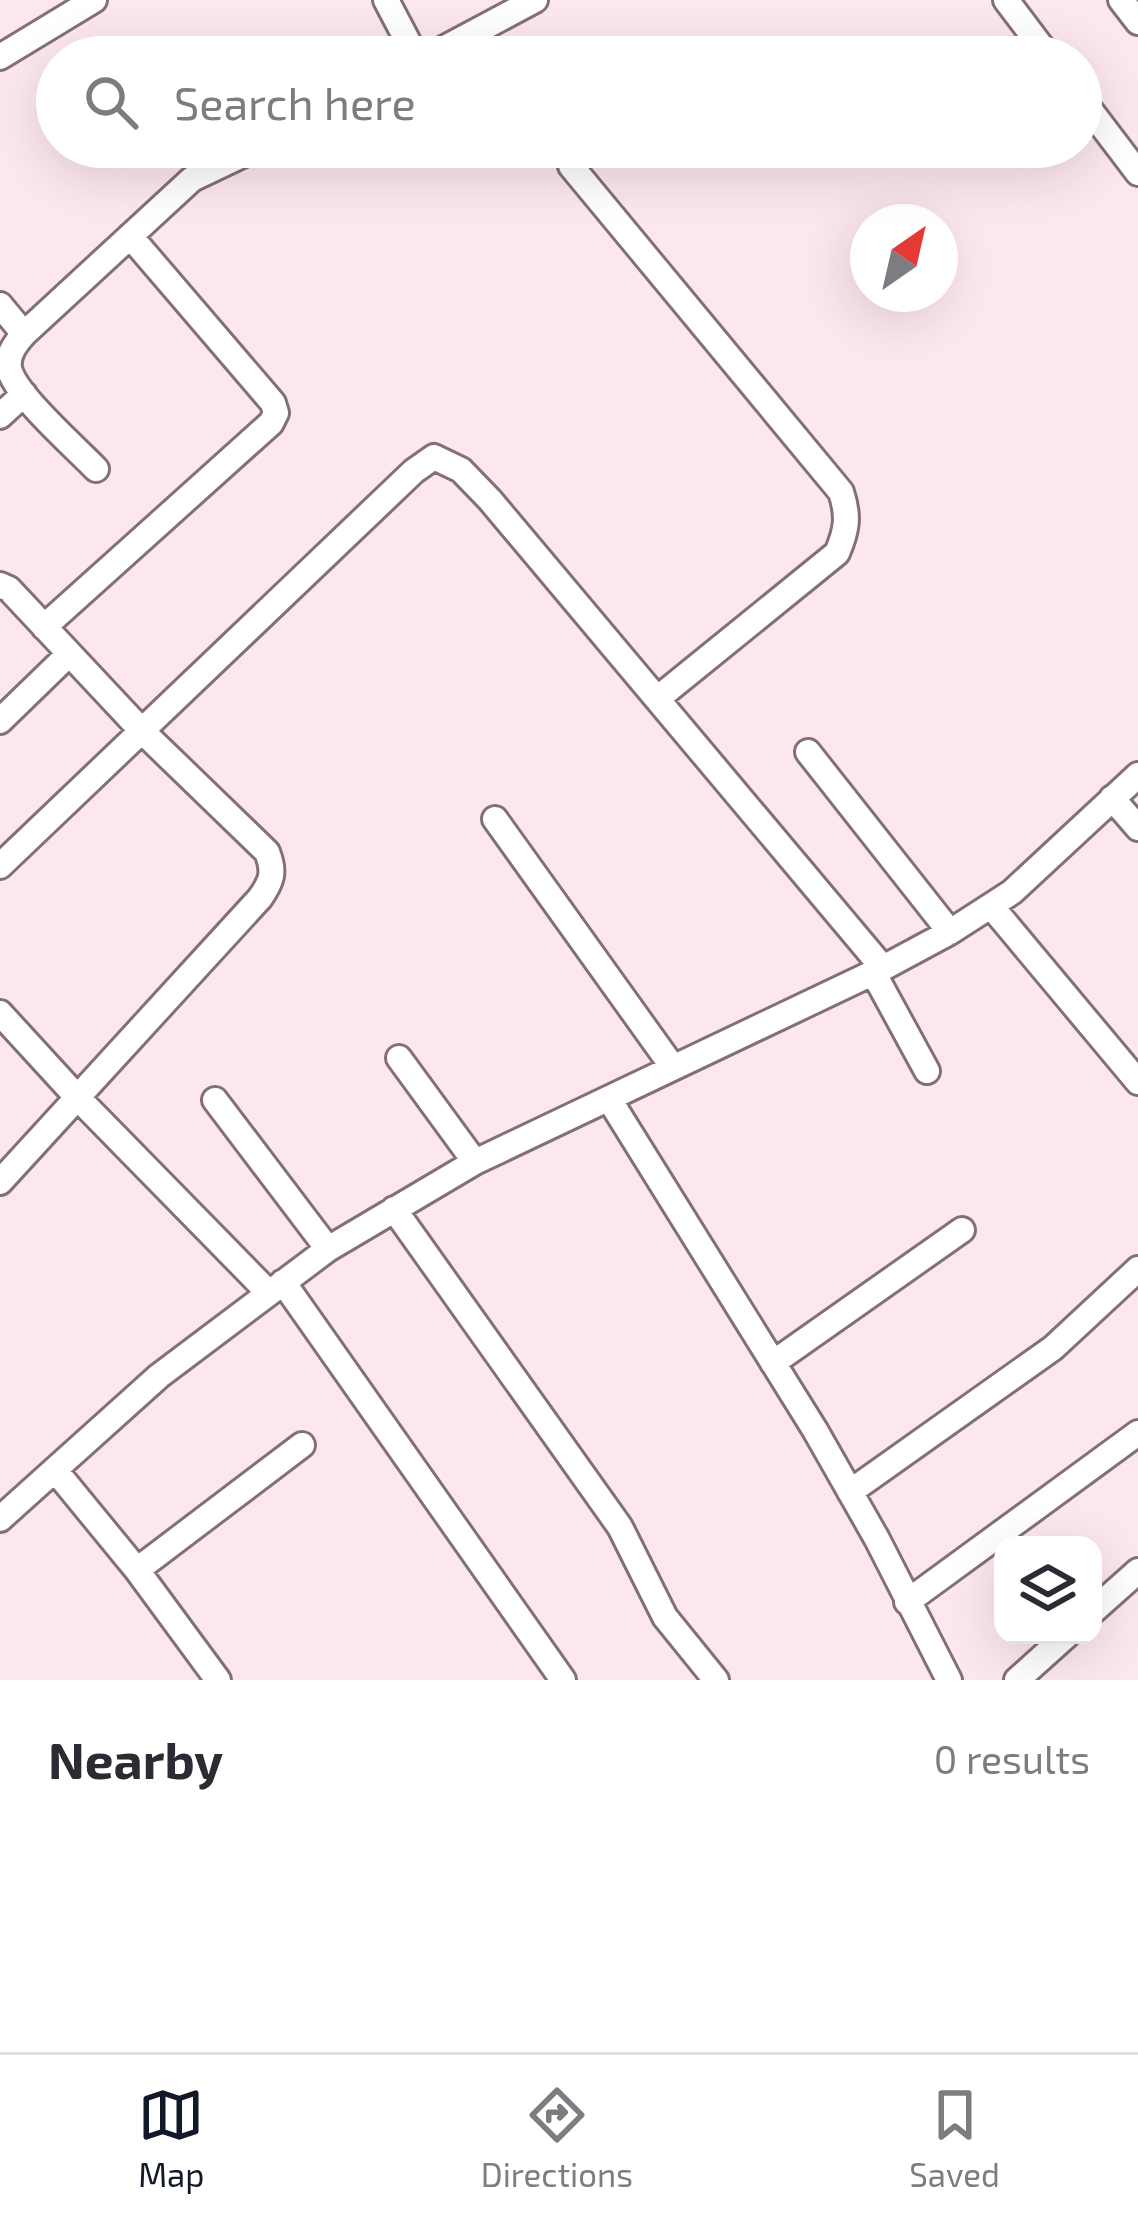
<!DOCTYPE html>
<style>
:root{--surface:#fff;--page:#f7f7f7;--text:#2b2b33;--muted:#7c7c81;--line:#e1e1e2;--accent:#111827}
body{margin:0;font-family:"Exo 2",sans-serif;background:var(--page);color:var(--text)}
.controls{position:absolute;right:36px;bottom:36px;display:grid;overflow:hidden;border-radius:24px;box-shadow:0 12px 48px #0002}
.controls button{width:108px;height:108px;display:grid;place-items:center;padding:0;border:0;border-bottom:3px solid var(--line);background:var(--surface);color:var(--text);font:60px sans-serif}
.compass{position:absolute;left:850px;top:204px;width:108px;height:108px;border-radius:50%;background:var(--surface);box-shadow:0 12px 48px #0002;rotate:34deg}
.list{margin:0;padding:0;list-style:none}
h2{display:flex;justify-content:space-between;align-items:center;height:156px;margin:0;padding:0 48px;font-size:51px}
h2 small{font-size:39px;font-weight:400;color:var(--muted)}
.icon{flex:none;width:66px;height:66px;fill:none;stroke:currentColor;stroke-width:2;stroke-linecap:round;stroke-linejoin:round}
.map{position:relative;flex:none;width:1138px;height:1680px;overflow:hidden}
.search{position:absolute;background:var(--surface);box-shadow:0 12px 48px #0002;left:36px;right:36px;top:36px;height:132px;display:flex;align-items:center;gap:30px;box-sizing:border-box;padding:0 42px;border-radius:66px;color:var(--muted);font-size:45px}
.sheet{height:372px;background:var(--surface)}
nav{display:flex;justify-content:space-around;align-items:center;box-sizing:border-box;height:168px;border-top:3px solid var(--line);background:var(--surface);font-size:33px;color:var(--muted)}
nav a{display:grid;justify-items:center;gap:6px}
nav .on{color:var(--accent)}
.map>svg:first-child{display:block}
.lines{fill:none;stroke-linecap:round;stroke-linejoin:round}
.minor-casing{stroke:#837076;stroke-width:30}
.minor{stroke:#fff;stroke-width:24}
</style>
<div class="map">
<svg width="1138" height="1680" viewBox="0 0 1138 1680">
<rect width="100%" height="100%" fill="#fde7ee"/>
<g class="lines">
<g class="minor-casing">
<path id="minor" d="M386,0L416,57
M1006,0L1049,57
M1121,0L1138,22
M0,57L94,0
M428,57L535,0
M1081,98L1138,173
M571,166L841,492C849,516 847,530 837,553L657,699
M0,305L24,334
M0,416L24,394
M96,469C75,447 14,394 9,368C7,354 16,343 24,334L192,179L259,147
M0,585L9,589L142,731L267,852C275,872 272,881 260,898L0,1182
M44,627L271,423L276,413L273,403L130,236
M0,721L69,654
M808,752L950,932
M1112,798L1138,828
M495,819L672,1066
M0,866L414,471L434,457L461,470L490,500L883,968
M991,906L1138,1082
M873,972L927,1071
M0,1013L77,1097L268,1292
M399,1058L475,1162
M609,1099L815,1430L877,1539L949,1680
M215,1100L328,1249
M394,1209L620,1527L665,1617L716,1680
M283,1282L563,1680
M773,1363L962,1230
M55,1470L137,1570L218,1680
M850,1492L1053,1348L1138,1269
M0,1519L159,1376L328,1249L475,1162L883,968L950,932L1012,892L1138,775
M137,1570L302,1445
M907,1602L1138,1433
M1093,1611L1138,1571
M1017,1680L1067,1635"/>
</g>
<use href="#minor" class="minor"/>
</g>
</svg>
<div class="controls">
<button><svg class="icon" aria-label="layers" viewBox="0 0 24 24"><path d="M12 4l9 5-9 5-9-5zM3 14l9 5 9-5"/></svg></button>
</div>
<svg class="compass" viewBox="-18 -18 36 36"><path d="M0-13l5 13h-10z" fill="#e53935"/><path d="M0 13l5-13h-10z" fill="#7c7c81"/></svg>
<div class="search"><svg class="icon" aria-label="search" viewBox="0 0 24 24"><circle cx="10" cy="10" r="6"/><path d="M15 15l6 6"/></svg>Search here</div>
</div>
<section class="sheet">
<h2>Nearby<small>0 results</small></h2>
<ul class="list">
</ul>
</section>
<nav>
<a class="on"><svg class="icon" aria-label="map" viewBox="0 0 24 24"><path d="M3 6l6-2 6 2 6-2v14l-6 2-6-2-6 2zM9 4v14M15 6v14"/></svg>Map</a>
<a><svg class="icon" aria-label="directions" viewBox="0 0 24 24"><path d="M12 3l9 9-9 9-9-9zM9 14v-3h6M13 9l2 2-2 2"/></svg>Directions</a>
<a><svg class="icon" aria-label="saved" viewBox="0 0 24 24"><path d="M7 4h10v16l-5-4-5 4z"/></svg>Saved</a>
</nav>
